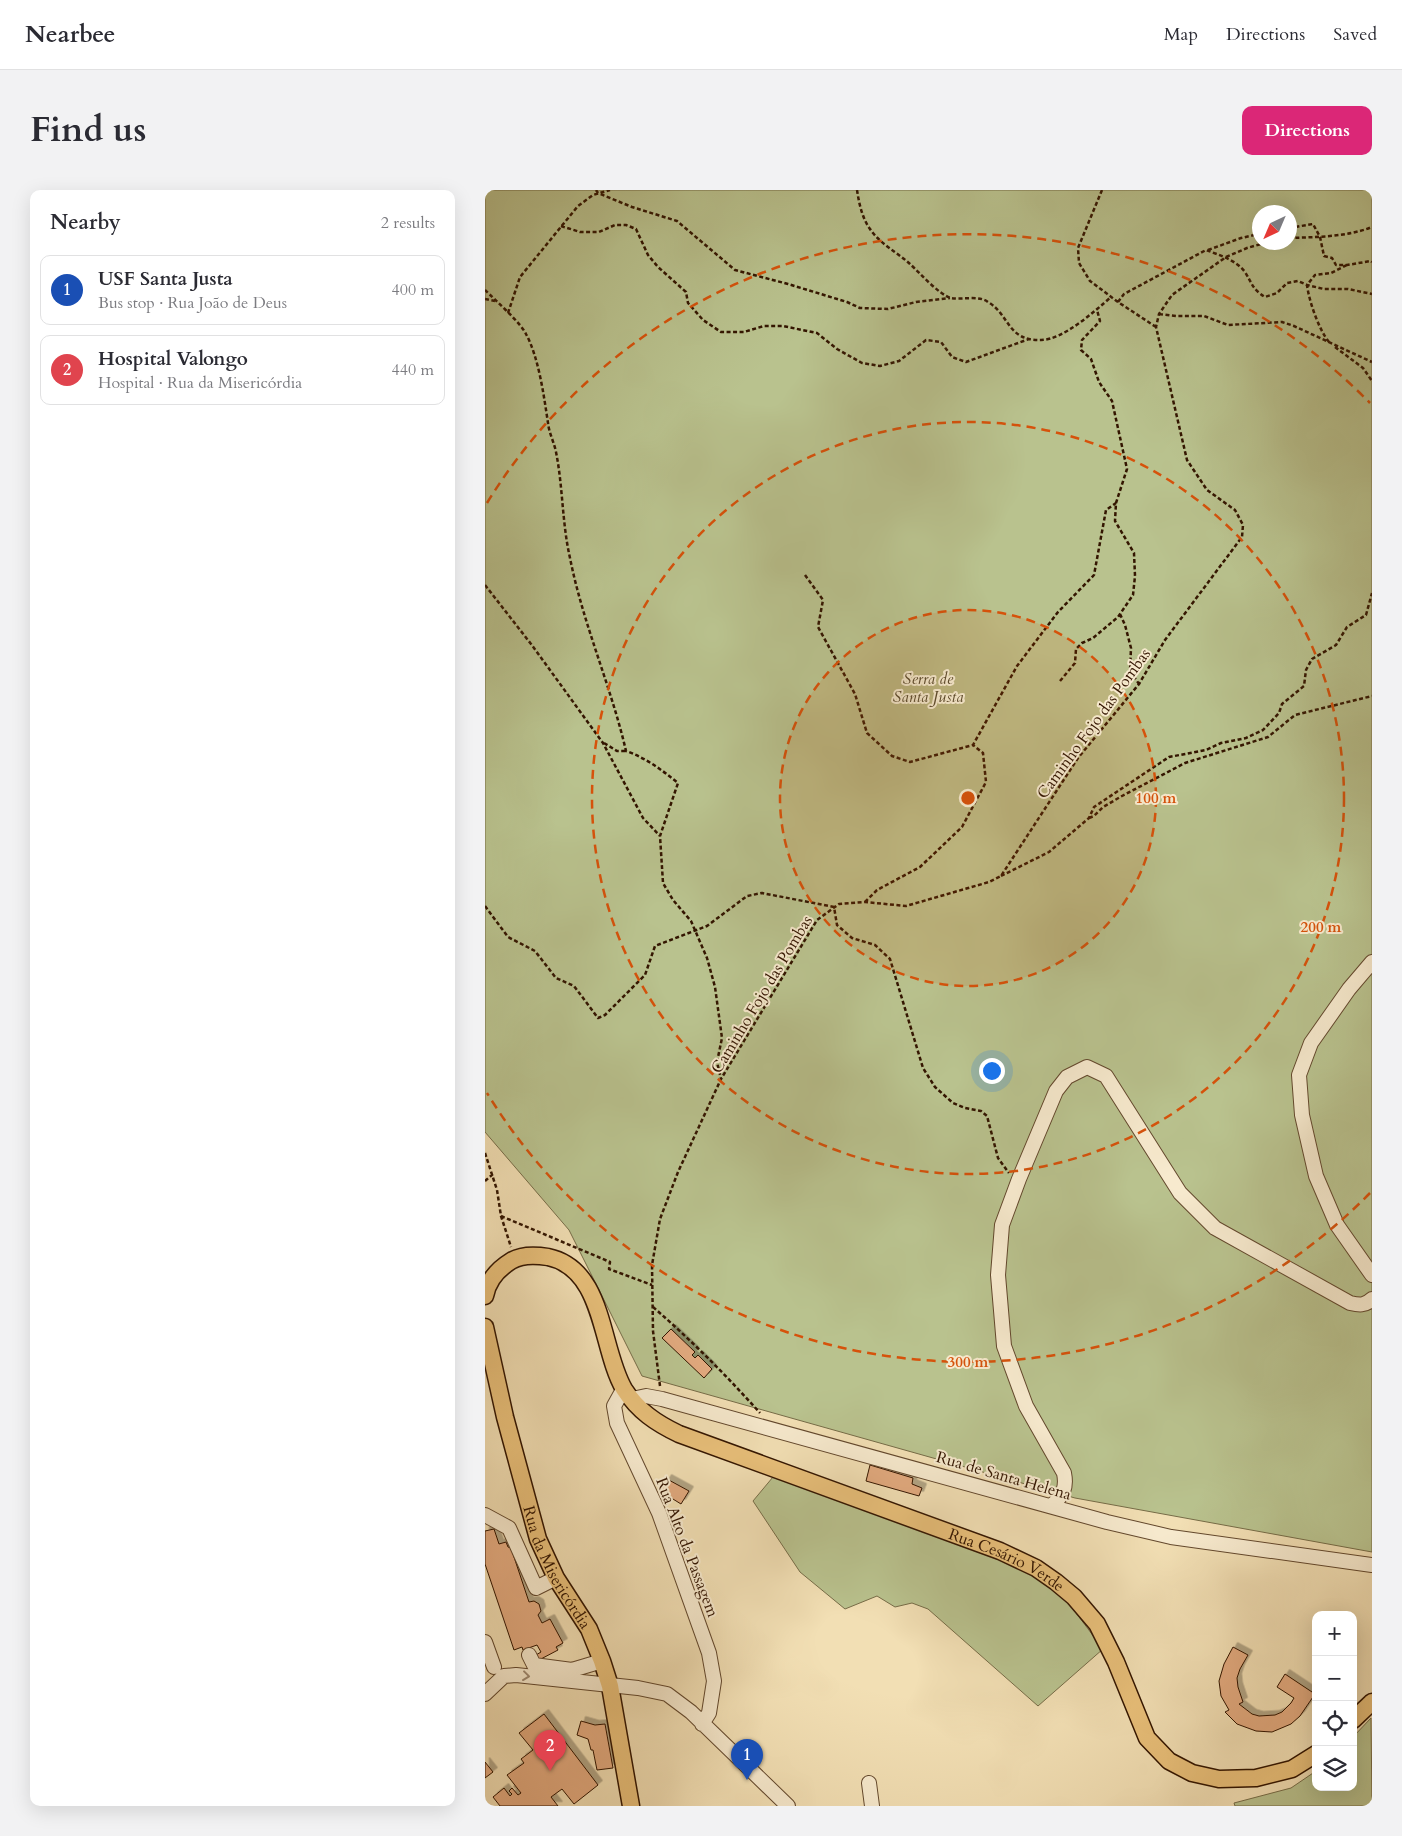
<!DOCTYPE html>
<meta charset="utf-8">
<style>
:root{--surface:#fff;--page:#f2f2f3;--text:#2b2b33;--muted:#7c7c81;--line:#e1e1e2;--accent:#db2777}
body{margin:0;font-family:Cardo,serif;background:var(--page);color:var(--text)}
.controls{position:absolute;right:15px;bottom:15px;display:grid;overflow:hidden;border-radius:10px;box-shadow:0 5px 20px #0002}
.controls button{width:45px;height:45px;display:grid;place-items:center;padding:0;border:0;border-bottom:1px solid var(--line);background:var(--surface);color:var(--text);font:25px sans-serif}
.compass{position:absolute;left:767px;top:15px;width:45px;height:45px;border-radius:50%;background:var(--surface);box-shadow:0 5px 20px #0002;rotate:224deg}
.you{position:absolute;left:506px;top:880px;width:18px;height:18px;margin:-12px;border:4px solid #fff;border-radius:50%;background:#1a73e8;box-shadow:0 0 0 8px #1a73e833}
.badge{display:grid;place-items:center;width:32px;height:32px;border-radius:50%;background:var(--accent);color:#fff;font-size:16px;font-weight:700}
.pin{position:absolute;translate:-50% -41px;filter:drop-shadow(0 1px 2px #0008)}
.pin::after{content:'';position:absolute;top:26px;width:18px;height:15px;background:inherit;clip-path:polygon(0 0,100% 0,50% 100%)}
.list{margin:0;padding:0;list-style:none}
h2{display:flex;justify-content:space-between;align-items:center;height:65px;margin:0;padding:0 20px;font-size:21px}
h2 small{font-size:16px;font-weight:400;color:var(--muted)}
.list li{display:grid;grid-template-columns:32px 1fr auto;gap:15px;align-items:center;box-sizing:border-box;height:70px;margin:0 10px 10px;padding:0 10px;border:1px solid var(--line);border-radius:10px}
.list b{display:block;font-size:19px;white-space:nowrap}
.list p{margin:0;font-size:16px;white-space:nowrap;color:var(--muted)}
.list em{font-size:16px;font-style:normal;color:var(--muted)}
.icon{flex:none;width:28px;height:28px;fill:none;stroke:currentColor;stroke-width:2;stroke-linecap:round;stroke-linejoin:round}
.map{position:relative;flex:none;width:887px;height:1616px;overflow:hidden;border-radius:10px}
header{display:flex;align-items:center;gap:30px;box-sizing:border-box;height:70px;padding:0 25px;background:var(--surface);border-bottom:1px solid var(--line)}
header strong{font-size:24px}
nav{display:flex;gap:28px;margin-inline-start:auto;font-size:18px}
.intro{display:flex;align-items:center;justify-content:space-between;box-sizing:border-box;height:120px;padding:0 30px}
h1{margin:0;font-size:35px}
.button{padding:12px 22px;border-radius:10px;background:var(--accent);color:#fff;font-size:18px;font-weight:700}
main{display:flex;gap:30px;padding:0 30px}
aside{flex:1;background:var(--surface);border-radius:10px;box-shadow:0 5px 20px #0002}
.map>svg:first-child{display:block}
.green{fill:#b9c28e;stroke:#766c47;fill-rule:evenodd}
.building{fill:#e2aa7f;stroke:#331500;filter:url(#shadow)}
.lines{fill:none;stroke-linecap:round;stroke-linejoin:round}
.minor-casing{stroke:#63482d;stroke-width:16}
.major-casing{stroke:#331500;stroke-width:19}
.path{stroke:#331500;stroke-width:2.5;stroke-dasharray:4 2.5;stroke-linecap:butt}
.minor{stroke:#f7eace;stroke-width:14}
.major{stroke:#e9c07a;stroke-width:16}
.oneway{stroke:#9f8a71}
.ring{fill:none;stroke:#d6520b;stroke-width:2.5;stroke-dasharray:9 6}
.labels{text-anchor:middle;stroke-width:4;stroke-linejoin:round;paint-order:stroke}
.park-label{font-size:16px;font-style:italic;fill:#5b492b;stroke:#f7eace}
.street-label{font-size:16px;fill:#331500;stroke:#f7eace}
.centre{fill:#d6520b;stroke:#f7eace;stroke-width:2.5}
.ring-label{font-size:15px;text-anchor:middle;font-weight:bold;fill:#d6520b;stroke:#f7eace;stroke-width:4;stroke-linejoin:round;paint-order:stroke}
</style>
<header>
<strong>Nearbee</strong>
<nav><a>Map</a><a>Directions</a><a>Saved</a></nav>
</header>
<div class="intro"><h1>Find us</h1><a class="button">Directions</a></div>
<main>
<aside>
<h2>Nearby<small>2 results</small></h2>
<ul class="list">
<li><span class="badge" style="background:#1a4fb4">1</span><div><b>USF Santa Justa</b><p>Bus stop · Rua João de Deus</p></div><em>400 m</em></li>
<li><span class="badge" style="background:#e0444e">2</span><div><b>Hospital Valongo</b><p>Hospital · Rua da Misericórdia</p></div><em>440 m</em></li>
</ul>
</aside>
<div class="map">
<svg width="887" height="1616" viewBox="0 0 887 1616">
<defs>
<filter id="shadow"><feDropShadow dx="4.5" dy="-4.5" stdDeviation="0" flood-color="#0004"/></filter>
</defs>
<rect width="100%" height="100%" fill="#f2dfb4"/>
<filter id="stains"><feTurbulence type="fractalNoise" baseFrequency=".004" numOctaves="4"/><feColorMatrix values="0 0 0 0 .2 0 0 0 0 .09 0 0 0 0 .02 0 0 0 .5 -.17"/></filter>
<radialGradient id="worn" r=".72"><stop offset=".6" stop-color="#630" stop-opacity="0"/><stop offset="1" stop-color="#630" stop-opacity=".3"/></radialGradient>
<path class="green" d="M0,0H887V1362L590,1308L157,1186L84,1040L0,942ZM774,22H804V52H774Z
M288,1287L515,1368L547,1385L580,1408L618,1459L553,1516L443,1419L427,1413L410,1417L392,1406L360,1419L315,1382L268,1311Z
M886,1528L887,1616H750L749,1613L806,1598L831,1581V1597H868V1547Z"/>
<path class="building" d="M186,1139L210,1162L207,1165L210,1168L213,1165L227,1179L219,1188L177,1148Z
M385,1275L428,1288L427,1294L437,1298L434,1306L381,1291Z
M182,1289L204,1301L196,1314L175,1301Z
M9,1339L14,1354L21,1352L23,1357L26,1358L44,1412L49,1411L54,1414L56,1421L53,1425L57,1433L65,1429L78,1453L71,1457L73,1460L54,1470L51,1465L56,1462L52,1455L38,1460L37,1457L29,1460L0,1374V1341Z
M748,1457L763,1465L755,1479L752,1488L753,1497L758,1512L754,1514L767,1524L774,1526L790,1525L797,1522L806,1513L809,1508L792,1497L800,1484L830,1504L815,1526L806,1534L787,1542L771,1541L752,1534L740,1522L744,1520L736,1506L734,1491L739,1474Z
M59,1524L113,1595L89,1614L77,1599L66,1607L73,1616H15L8,1607L19,1598L25,1606L27,1604L24,1601L27,1598L33,1605L36,1603L22,1585L39,1573L36,1569L48,1560L34,1543Z
M96,1531L110,1535L120,1534L128,1578L112,1580L108,1560H106L103,1549L92,1545Z
M0,1572L8,1582L0,1588Z"/>
<g class="lines">
<g class="minor-casing">
<path id="minor" d="M887,772L864,799L826,853L814,885L817,925L831,986L852,1035L887,1085
M139,1198L129,1216L132,1233L174,1323L224,1463L229,1491L224,1523L217,1534
M147,1209L161,1206L177,1209L622,1332L686,1347L887,1375
M566,1316C578,1306 582,1298 579,1283L541,1216L519,1156L513,1085L517,1035L534,989L571,901L582,887L602,877L621,886L695,1003L730,1038L865,1113C874,1115 880,1116 887,1109
M0,1325L24,1338L51,1398L71,1388
M0,1452L9,1477
M44,1465L49,1475L87,1480L117,1471
M0,1504L19,1486L31,1485L153,1498L182,1504L206,1522L303,1616
M384,1593L387,1616"/>
</g>
<g class="major-casing">
<g id="major">
<path id="s1" d="M0,1106C3,1090 13,1079 26,1071C37,1064 51,1065 63,1067C120,1079 115,1158 139,1199C153,1221 171,1233 194,1244L515,1361L551,1378L571,1392L589,1407L612,1434L631,1472L662,1548L684,1571L707,1583L734,1589L771,1588L807,1579L831,1564"/>
<path id="s2" d="M0,1137L20,1227L53,1349L71,1388L104,1439L117,1471L125,1496L146,1616"/>
<path d="M868,1530L887,1512"/>
</g>
</g>
<path class="path" d="M111,0L113,3L147,17L192,31L250,80L303,94L362,112L375,118L403,119L431,112L465,108
M372,0C374,13 377,28 385,39C395,54 412,62 425,74C435,83 453,104 466,108C477,110 494,105 503,112C525,125 522,151 556,150C578,150 610,121 626,107
M617,0L593,58L594,73L605,91L633,112L671,137
M76,36L95,42H114L130,35H141L151,39L163,65L173,77L201,102L203,113L218,130L236,142H259L279,136H298L332,143L352,159L377,173L395,176L414,171L441,150L456,152L467,167L481,172L544,149
M804,38L828,34L835,47L839,66L847,68L851,75H862L886,71L887,72
M804,48C831,47 862,47 887,37
M723,60L756,48L774,44
M0,100C10,110 36,133 41,144C54,168 59,207 63,233C64,243 69,252 71,262C78,297 77,333 85,368C98,434 126,496 141,561C161,568 177,580 193,593L175,646L178,693L188,710L206,731L222,768L230,797L237,848L232,872L236,889
M0,109L10,111
M633,112L639,104L721,60C734,65 751,70 760,82C767,93 767,99 780,107L792,103L802,93L813,91L822,95L839,99H863L887,104
M23,123L35,87L93,16L108,5L125,0
M674,124L691,126H719L743,135L797,132L809,136L887,172
M844,152C834,140 824,111 822,95L830,85L846,83L862,75
M850,157L878,178L887,191
M320,385L338,410L333,437L370,504L382,543L407,566L425,572L488,555L532,476L573,422L609,385L621,320L631,313
M0,395L46,454L118,553L158,628L175,646
M635,424L640,435L646,458L645,481L654,494
M575,491L590,473L591,459L597,453L608,448L633,427L648,405L650,386L649,363L630,331L631,313L642,279L627,211L614,192L606,169L596,160L597,150L615,131L612,120
M119,553L132,561H141
M604,628L609,626L618,617L637,606L700,573L783,547L810,525L887,506
M516,686L564,662L604,628L609,617L684,567L721,560L736,553L761,548L778,540L794,523L797,514L819,496L821,480L827,469L851,455L862,437L881,425L887,403
M380,712L392,700L435,677L477,637L501,592L498,563L488,555
M0,716L23,747L50,761L71,788L89,796L113,828L120,825L160,785L170,756L222,736L262,706L277,703L349,717L352,735L367,748L390,755L405,769L438,878L450,897L468,913L480,918L496,921L502,926L513,968L524,983
M0,963L12,1000L16,1026L26,1057
M0,991L8,984
M16,1026L125,1072L124,1079L167,1095
M168,1117C206,1150 241,1185 275,1223
M175,1196L168,1141L167,1075L175,1029L193,982L236,889L332,730L354,714L380,712L421,716L504,692L516,686L593,568L654,494L680,450L757,347L758,335L750,320L722,300L702,270L671,137L674,124L687,105L741,67L762,58L783,52"/>
<use href="#minor" class="minor"/>
<use href="#major" class="major"/>
</g>
<defs><path id="oneway-chevron" d="M-2-3.5L2.5 0L-2 3.5" fill="none" stroke-width="1.6" stroke-linecap="round" stroke-linejoin="round" transform="scale(1.25)"/></defs>
<use class="oneway" href="#oneway-chevron" transform="translate(41 1486) rotate(7)"/>
<circle cx="483" cy="608" r="188" fill="#d6520b" fill-opacity=".12"/>
<g class="ring">
<circle cx="483" cy="608" r="188"/>
<circle cx="483" cy="608" r="376"/>
<path d="M885 1003A564 564 0 0 1 2 903M2 313A564 564 0 0 1 885 213"/>
</g>
<g class="labels">
<g class="park-label">
<text x="443" y="494">Serra de<tspan x="443" dy="18">Santa Justa</tspan></text>
</g>
<g class="street-label">
<text transform="translate(608 533) rotate(-54)" y="6">Caminho Fojo das Pombas</text>
<text transform="translate(276 804) rotate(-59)" y="6">Caminho Fojo das Pombas</text>
<text transform="translate(519 1285) rotate(16)" y="6">Rua de Santa Helena</text>
<text transform="translate(203 1357) rotate(69)" y="6">Rua Alto da Passagem</text>
<text dy="6" stroke="none"><textPath href="#s1" startOffset="666">Rua Cesário Verde</textPath></text>
<text dy="6" stroke="none"><textPath href="#s2" startOffset="252">Rua da Misericórdia</textPath></text>
</g>
</g>
<circle cx="483" cy="608" r="8" class="centre"/>
<g class="ring-label">
<text x="671" y="613">100 m</text>
<text x="836" y="742">200 m</text>
<text x="483" y="1177">300 m</text>
</g>
<rect width="100%" height="100%" filter="url(#stains)"/>
<rect width="100%" height="100%" fill="url(#worn)"/>
</svg>
<div class="controls">
<button>+</button>
<button>−</button>
<button><svg class="icon" aria-label="locate" viewBox="0 0 24 24"><circle cx="12" cy="12" r="6"/><path d="M12 2v4M12 18v4M2 12h4M18 12h4"/></svg></button>
<button><svg class="icon" aria-label="layers" viewBox="0 0 24 24"><path d="M12 4l9 5-9 5-9-5zM3 14l9 5 9-5"/></svg></button>
</div>
<svg class="compass" viewBox="-18 -18 36 36"><path d="M0-13l5 13h-10z" fill="#e53935"/><path d="M0 13l5-13h-10z" fill="#7c7c81"/></svg>
<div class="you"></div>
<div class="pin badge" style="left:262px;top:1590px;background:#1a4fb4">1</div>
<div class="pin badge" style="left:65px;top:1581px;background:#e0444e">2</div>
</div>
</main>
